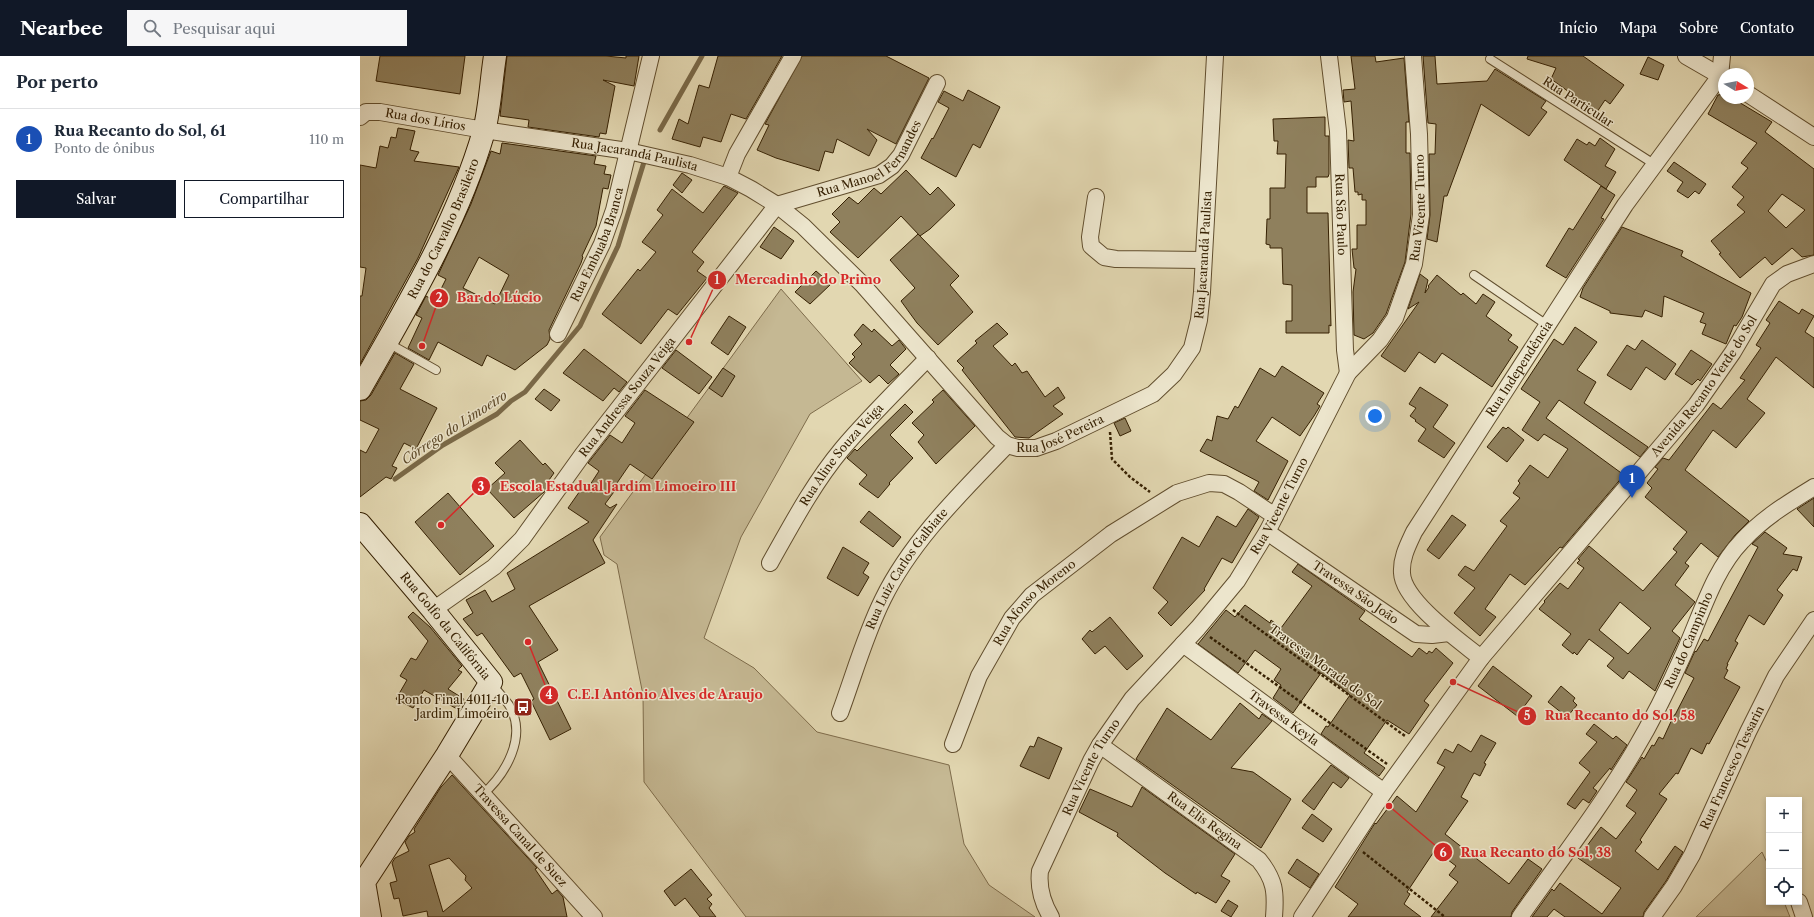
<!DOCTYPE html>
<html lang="pt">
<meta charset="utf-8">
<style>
:root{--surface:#fff;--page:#f6f6f7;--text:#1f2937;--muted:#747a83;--line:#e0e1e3;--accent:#111827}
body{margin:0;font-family:"Libre Caslon Text",serif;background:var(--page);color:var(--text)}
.controls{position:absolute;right:12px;bottom:12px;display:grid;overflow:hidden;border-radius:0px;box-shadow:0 2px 6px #0003}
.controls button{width:36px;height:36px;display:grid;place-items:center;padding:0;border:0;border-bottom:1px solid var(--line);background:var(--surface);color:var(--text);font:20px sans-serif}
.compass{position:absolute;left:1358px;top:12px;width:36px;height:36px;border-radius:50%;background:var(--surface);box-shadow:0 2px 6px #0003;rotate:100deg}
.you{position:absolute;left:1015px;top:360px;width:14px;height:14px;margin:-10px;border:3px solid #fff;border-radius:50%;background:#1a73e8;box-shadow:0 0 0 6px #1a73e833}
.badge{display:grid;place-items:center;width:26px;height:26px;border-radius:50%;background:var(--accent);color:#fff;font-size:13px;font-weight:700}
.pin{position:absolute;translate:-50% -33px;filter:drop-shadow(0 1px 2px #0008)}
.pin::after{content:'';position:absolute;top:21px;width:14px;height:12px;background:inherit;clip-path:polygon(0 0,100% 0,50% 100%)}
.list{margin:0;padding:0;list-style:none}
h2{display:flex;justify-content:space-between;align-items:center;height:52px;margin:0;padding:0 16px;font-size:17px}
h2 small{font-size:13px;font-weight:400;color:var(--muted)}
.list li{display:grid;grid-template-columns:26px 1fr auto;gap:12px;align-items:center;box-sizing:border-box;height:60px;padding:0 16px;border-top:1px solid var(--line)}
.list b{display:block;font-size:15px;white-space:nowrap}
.list p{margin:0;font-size:13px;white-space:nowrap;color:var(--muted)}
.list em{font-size:13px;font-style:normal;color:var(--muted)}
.actions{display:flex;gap:8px;padding:12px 16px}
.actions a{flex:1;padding:9px 0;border:1px solid var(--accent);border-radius:0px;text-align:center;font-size:14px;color:var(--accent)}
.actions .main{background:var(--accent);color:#fff}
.icon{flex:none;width:22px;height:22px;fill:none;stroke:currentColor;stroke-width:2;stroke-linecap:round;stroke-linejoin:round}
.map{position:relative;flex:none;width:1454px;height:861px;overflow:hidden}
header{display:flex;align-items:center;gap:24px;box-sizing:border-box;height:56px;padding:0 20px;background:var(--accent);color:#fff}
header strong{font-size:19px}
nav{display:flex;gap:22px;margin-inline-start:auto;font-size:14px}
.search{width:280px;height:36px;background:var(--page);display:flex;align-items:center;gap:10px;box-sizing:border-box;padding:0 14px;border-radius:0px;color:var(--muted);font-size:15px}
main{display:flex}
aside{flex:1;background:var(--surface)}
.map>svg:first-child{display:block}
.green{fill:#c5b893;stroke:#7e6c4b}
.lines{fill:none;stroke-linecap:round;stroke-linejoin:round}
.stream{stroke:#7a6948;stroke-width:5}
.building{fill:#8f805d;stroke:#362103;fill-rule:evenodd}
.lane-casing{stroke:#614e2e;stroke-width:10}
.street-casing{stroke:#614e2e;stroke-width:18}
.secondary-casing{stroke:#362103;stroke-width:24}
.path{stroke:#362103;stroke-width:2.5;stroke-dasharray:3 2;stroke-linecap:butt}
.lane{stroke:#ece5cc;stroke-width:8}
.street{stroke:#ece5cc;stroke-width:16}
.secondary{stroke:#ece5cc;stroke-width:22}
.labels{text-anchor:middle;stroke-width:3;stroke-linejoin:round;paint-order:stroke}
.street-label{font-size:12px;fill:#362103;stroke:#ece5cc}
.poi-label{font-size:12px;fill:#362103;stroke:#ece5cc;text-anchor:end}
.water-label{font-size:13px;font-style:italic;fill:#5e4b2b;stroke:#ece5cc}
.leader{fill:none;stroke:#d62828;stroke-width:1.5}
.callout-dot{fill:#d62828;stroke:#ece5cc;stroke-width:1.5}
.mark-label{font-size:12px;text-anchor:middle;font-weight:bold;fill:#fff}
.callout-label{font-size:13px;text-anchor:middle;font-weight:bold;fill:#d62828;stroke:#ece5cc;stroke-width:3;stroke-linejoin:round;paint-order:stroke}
</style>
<header>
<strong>Nearbee</strong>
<div class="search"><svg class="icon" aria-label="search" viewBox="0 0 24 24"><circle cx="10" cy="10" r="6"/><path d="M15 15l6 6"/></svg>Pesquisar aqui</div>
<nav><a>Início</a><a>Mapa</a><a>Sobre</a><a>Contato</a></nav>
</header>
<main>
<aside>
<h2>Por perto<small></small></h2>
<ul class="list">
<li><span class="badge" style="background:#1a4fb4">1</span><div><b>Rua Recanto do Sol, 61</b><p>Ponto de ônibus</p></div><em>110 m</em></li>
</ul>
<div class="actions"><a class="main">Salvar</a><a>Compartilhar</a></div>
</aside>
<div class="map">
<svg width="1454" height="861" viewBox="0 0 1454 861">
<rect width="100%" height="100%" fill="#e2d7b1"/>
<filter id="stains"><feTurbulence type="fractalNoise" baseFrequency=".005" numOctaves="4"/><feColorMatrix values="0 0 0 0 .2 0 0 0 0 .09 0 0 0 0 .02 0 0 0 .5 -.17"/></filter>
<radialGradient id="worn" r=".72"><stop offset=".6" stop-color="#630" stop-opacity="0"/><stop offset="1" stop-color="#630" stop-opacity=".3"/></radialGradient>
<path class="green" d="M421,233L502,325L450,358L381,481L344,582L394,612L457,676L589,709L604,788L629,829L675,861H386L284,726L283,639L257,508L244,499L240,481Z
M1402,796L1409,811V846H1424L1430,861H1336Z"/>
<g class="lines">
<path class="stream" d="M300,74L342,0
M35,423L83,389L137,358L151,345L165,336L220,270L258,190L284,106"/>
</g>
<path class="building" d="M20,0H105L100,38L16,25Z
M147,0H246L266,2V0H279L274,30L243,24L255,30L246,78L240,77L239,81L168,71L169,64L140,60Z
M358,0H422L386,63L371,58L361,86L343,81L340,91L312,83L319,63L328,68L339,29L349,32Z
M442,0H526L569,22L536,88L507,73L517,84L509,100L477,83L473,97L465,95L459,115L416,102L397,94L409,69L405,68Z
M991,0H1015L1016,6L1044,2L1049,66H1046V97H1050L1051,158L1045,206L1026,258L1013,277L1004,283L994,279L993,236L996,213L994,212L992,193H997V169H1006V144H1002V138L998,139V136H995L993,112H989L988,84L994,85L991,45L984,46L983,34L995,33Z
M1063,0H1075L1077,28L1127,25L1135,13L1186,45L1181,52L1187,56L1169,80L1121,48L1087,140H1084L1077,186L1067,183L1070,159L1069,98H1075L1076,68L1068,67Z
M1168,0H1223L1264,29L1250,48L1245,44L1237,56L1191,23L1196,12L1167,3Z
M1288,1L1304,9L1298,24L1280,18Z
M608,34L640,51L620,92L613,88L596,121L561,102L572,82L573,83L589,52L578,46L584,35L603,45Z
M1364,38V42H1372L1412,66L1405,76L1454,113V199L1442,201L1432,192L1412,209L1405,201L1380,222L1359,198L1361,197L1351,185L1385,156L1377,149L1384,141L1372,131L1388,112L1381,107L1397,87L1348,58L1358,39ZM1422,138L1445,154L1426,172L1408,155Z
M965,61V80H969V118L968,121H956V131H947V157H968L971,270L969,269V277H926V265H932V229L923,228L922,192H910V189L906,188L907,163H910V132H925L926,98H917L918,85H914L913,63Z
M38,72L55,75L50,94L59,96L54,105L99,111L58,202L0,308V240H2L6,212L0,211V109L16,112L20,90L28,92L31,81L36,82Z
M1240,82L1255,93L1245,110L1256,116L1246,133L1204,104L1217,83L1227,89L1229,86L1235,90Z
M142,87L236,100L234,108L246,110L244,118L251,119L248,133L243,132L236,170L222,200L223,201L221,207L189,274L190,283L187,289L155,314L127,299L122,310L78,286L69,304L48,292L62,262L56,259L66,240L75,245L86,223L78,219L111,148L131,95L140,98ZM119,201L149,219L135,248L103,232Z
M1314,106L1346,128L1339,138L1335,135L1328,142L1317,135L1323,126L1307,115Z
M546,114L570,139L578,131L595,149L570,173L560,180L541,160L498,202L470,176L480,166L472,158L489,141L498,148L514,132L521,138Z
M322,117L332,124L322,137L313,129Z
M364,130L378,137L332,196L344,206L337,215L347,222L317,259L308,253L281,288L242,258L278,213L280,215L296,196L282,186L303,159L297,154L312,133L343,157Z
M1241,130L1255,139L1241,162L1244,163L1206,222L1186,210L1209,172L1213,174Z
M414,171L434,185L421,203L400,191Z
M1262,171L1323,195L1321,200L1391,237L1382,261L1376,270L1374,269L1366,288L1342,278L1346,268L1340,266L1344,257L1304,240L1302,261L1285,254L1282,261L1250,257V255L1220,241L1223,232Z
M558,178L599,220L590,229L613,256L578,289L557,267L541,245L555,232L530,204Z
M456,215L471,228L450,248L435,236Z
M1060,218L1068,224L1065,237L1069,231L1068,230L1077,219L1101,239L1103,237L1116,248L1123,238L1135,246L1126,260L1152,279L1148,284L1158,291L1132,331L1082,297L1075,307L1059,296L1045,316L1021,300L1059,246L1048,253Z
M1419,245L1439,258L1442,253L1454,260L1445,276L1454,282V332L1416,301L1387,343L1405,357L1376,392L1353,374L1325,414L1389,465L1375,479L1358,501L1341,487L1325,507L1329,510L1315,529L1335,546L1312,575L1320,582L1295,635L1269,615L1263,623L1247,610L1254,602L1229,583L1217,599L1214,596L1213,598L1202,589L1211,578L1179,553L1185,546L1184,545L1200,527L1208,533L1224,512L1217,507L1220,504L1218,503L1229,490L1283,535L1317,496L1313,493L1327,476L1285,441L1292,432L1287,427L1298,413L1295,411L1303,402L1309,404L1353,347L1361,353L1385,324L1380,322L1401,292L1396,289L1410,267L1406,264ZM1260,546L1291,572L1268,598L1239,574Z
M369,260L386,271L368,299L351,287Z
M637,267L648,278L633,290L652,310L655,307L662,317L667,315L685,341L698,331L705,342L693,350L703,358L669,382L655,381L602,314L604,312L597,305L617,287L615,285Z
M503,268L512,276L514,273L532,290L539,284L546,293L530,309L539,318L528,328L519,319L510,327L489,307L495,301L492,298L502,288L494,279Z
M1215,271L1237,286L1217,314L1236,326L1224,347L1288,391L1280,401L1199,344L1186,362L1264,419L1202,492L1200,491L1165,529L1150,518L1125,553L1136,561L1120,580L1094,557L1115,532L1098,519L1105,510L1114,515L1147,470L1140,465L1160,442L1153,437L1160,427L1158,425L1170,409L1188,422L1208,393L1184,378L1178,385L1162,374L1180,346L1161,333L1194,283L1203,289Z
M1282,284L1316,308L1305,324L1286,311L1271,334L1247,319L1267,289L1275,294Z
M224,293L267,326L259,336L254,332L243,345L203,317Z
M316,294L352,321L339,338L302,312Z
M1331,294L1352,308L1340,325L1338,323L1332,329L1315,318Z
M35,297L54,308L40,333L77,352L56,393L44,387L32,410L37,412L31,423L26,421L0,441V394L6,397L19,373L0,364V345L6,344L11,339Z
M922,310L964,337L957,348L960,350L954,360L940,380L912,361L896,385L928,405L908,444L894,435L899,426L840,395L847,383L852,385L857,360L868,363L875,350L878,352L900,312L915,321Z
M363,312L375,320L362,341L349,332Z
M1060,331L1088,349L1073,371L1095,387L1084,402L1058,385L1066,373L1055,365L1056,364L1050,360L1056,352L1049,348Z
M184,333L200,344L191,355L175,343Z
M285,334L334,366L292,423L270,408L257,427L259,429L245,448L250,452L257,448L233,484L245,507L169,550L198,594L178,606L211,673L190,684L171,645L174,643L161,617L154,621L122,577L117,580L103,563L113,557L106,544L125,534L132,546L155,533L147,517L229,466L208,452L222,432L226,435L239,415L228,407L250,379L262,387L275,367L265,360Z
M583,334L615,370L576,408L558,386L564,379L552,367L574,346L572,344Z
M545,348L553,356L530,379L553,402L529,427L530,428L518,442L499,428L507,419L487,402L495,393L497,395Z
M765,362L771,375L760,380L754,367Z
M1143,371L1146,373L1148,371L1164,384L1147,406L1127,391Z
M160,384L183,409L185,407L194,417L189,424L191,426L184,436L154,462L127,433L145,417L135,407Z
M88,437L134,490L100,519L55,466Z
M1454,442V471L1437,453Z
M888,453L899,461L872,507L862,502L844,533L845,534L811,570L798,557L808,546L793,532L822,481L839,491L857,460L876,471Z
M509,455L541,481L533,491L500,466Z
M1092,459L1106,469L1079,503L1067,494Z
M1405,476L1427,492L1423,498L1442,501L1437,515L1433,513L1417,534L1423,539L1404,569L1389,559L1375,585L1378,587L1367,608H1368L1366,613L1368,614L1364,622L1380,631L1349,688L1347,687L1342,698L1331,692L1318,718L1316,717L1299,738L1307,743L1280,784L1282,786L1275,795L1298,814L1315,790L1323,796L1306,825L1284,856L1283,861H1205L1194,853L1187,861H1172L1192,833L1194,835L1200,827L1242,858L1261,832L1218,802L1241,771L1256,783L1276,757L1266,750L1277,734L1266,726L1282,701L1284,703L1292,689L1294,690L1299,681L1303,683L1314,659H1315L1334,622L1325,617L1335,595L1336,596L1344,583L1348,585L1398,491L1392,488Z
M483,491L509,507L503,517L509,521L498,540L467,522Z
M938,508L1005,555L999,563L1052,601L1059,592L1067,598L1069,595L1072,597L1076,592L1093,607L1064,645L1069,649L1049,678L1027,664L1004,697L1025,712L1019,720L961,678L966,670L968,671L990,639L982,633V632L961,617L933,657L913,642L921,629L914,624L921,613L895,594L878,617L838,588L866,554L875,561L885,549L910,567L911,564L921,572L952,530L932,516Z
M53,556L70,571L102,610L98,614L102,616L88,633L104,643L97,653L64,634L53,652L36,643L47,624L40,620L51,602L56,604L68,585L48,561Z
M750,561L783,600L767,614L745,590L735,598L722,583L730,574L732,576Z
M1133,610L1172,640L1157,660L1118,630Z
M1201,630L1215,642L1213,645L1217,649L1207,661L1188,646Z
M880,647L899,663L902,658L912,665L871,712L893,716L931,743L901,792L776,703L807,652L851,684Z
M1234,668L1253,683L1256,680L1267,689L1251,714L1250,712L1233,732L1237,735L1229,747L1223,743L1215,753L1207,748L1230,716L1219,707L1237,686L1226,678Z
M1121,679L1136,687L1124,707L1126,708L1120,720L1114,717L1101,741L1108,745L1085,778L1149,828L1168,803L1182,813L1152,856L1151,861H1071L1098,826L1089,819L1096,810L1075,794L1047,836L1050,838L1044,848L1061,861H988L998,848L975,831L1015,767L1016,768L1037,740L1056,756L1085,711L1077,707L1085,693L1093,697L1098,688L1111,696Z
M678,681L702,692L689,723L660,710L670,690L674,691Z
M971,709L989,722L981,732L973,726L954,754L942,745Z
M92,719L177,812L175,813L192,838L197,834L203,841L207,861H68L67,855L43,860L39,842L34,843L30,827L37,825L32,807L35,802L49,795L45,786L49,780L55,776L54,773L81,731ZM89,802L106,820L105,824L112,832L83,856L69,809Z
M782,731L875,798L861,820L870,825L856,847L837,836L836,838L805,817L757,780L758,777L719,756L730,733L772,751Z
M952,758L972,773L963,786L942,772Z
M937,803L959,818L950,832L928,817Z
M331,813L352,839L347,843L352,848L349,852L356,861H340L325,842L315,850L304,835Z
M868,844L878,850L871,861L861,855Z"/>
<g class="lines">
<g class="lane-casing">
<path id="lane" d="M1130,3L1294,108
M1114,219L1187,269
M28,287L76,314
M122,739C146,718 168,680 149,649C144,642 137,635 132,628"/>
</g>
<g class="street-casing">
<g id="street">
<path id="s1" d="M969,0L978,75L985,294L988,317"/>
<path d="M1326,0L1364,22"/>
<path d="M1388,38L1454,81"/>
<path id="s2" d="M0,61L6,56H20L124,74L268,95L330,109L368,121L391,133L417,149L443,170L502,228L637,381L647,389L658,392H676L696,385L793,338L814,318L832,292L839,264L842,236L855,0"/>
<path d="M368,121L377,98L433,0"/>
<path d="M736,141L730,181L731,190L744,201L756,203L843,204"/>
<path id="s3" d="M417,149L519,119L532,110L541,99L577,27"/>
<path id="s4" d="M198,278L242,188L254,154L291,0"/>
<path id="s5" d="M907,476L1056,578L1072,579L1089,577"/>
<path id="s6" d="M410,507C432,468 453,428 482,393C509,361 539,332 568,302"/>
<path id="s7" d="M73,554L134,511L162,483L223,398L417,149"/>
<path id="s8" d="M823,588L1024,736"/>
<path id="s9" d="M1121,602C1100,585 1043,545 1042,517C1041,502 1048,489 1054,476L1265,149L1360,20L1362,0"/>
<path id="s10" d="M480,657C494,619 505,579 523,543C552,484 602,436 647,389"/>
<path id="s11" d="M593,688L619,620L652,562L672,539L751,478L817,437L849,427L864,428L879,436L915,460"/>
<path id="s12" d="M740,689L899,804C915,824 916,836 914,861"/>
<path id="s13" d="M87,699L234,861"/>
<path d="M1439,846L1444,861"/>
<path id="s14" d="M691,861C682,846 678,832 680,815L731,705L740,689L772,643L838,572L877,525L907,476L988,317L1020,284L1035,262L1054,208L1061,159L1059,78L1053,0"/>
<path id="s15" d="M942,861L1024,736L1121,602L1336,349L1373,296L1413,228L1427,218L1454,208"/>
<path id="s16" d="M1160,861C1198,807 1239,754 1273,697C1292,665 1309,631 1324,597C1341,560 1353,515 1382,485C1403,462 1428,447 1454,431"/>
<path id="s17" d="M1292,861L1314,830L1332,799L1388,676L1416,620L1454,564"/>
</g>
</g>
<g class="secondary-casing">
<g id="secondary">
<path id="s18" d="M0,333C47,250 97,168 124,75C130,52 131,25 135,0"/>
<path id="s19" d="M0,468L73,554L131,626L87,699L4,826L10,861"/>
</g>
</g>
<path class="path" d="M750,376L752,403L770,421L790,436
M873,554L1045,680
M850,581L1027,708
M1003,796L1085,861"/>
<use href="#lane" class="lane"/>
<use href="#street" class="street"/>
<use href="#secondary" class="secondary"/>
</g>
<defs>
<g id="bus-square" transform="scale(1)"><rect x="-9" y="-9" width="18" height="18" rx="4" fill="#8f2418" stroke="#ece5cc"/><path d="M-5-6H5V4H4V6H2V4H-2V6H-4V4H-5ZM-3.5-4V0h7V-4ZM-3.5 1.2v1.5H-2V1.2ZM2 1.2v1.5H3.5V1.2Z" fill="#fff"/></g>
</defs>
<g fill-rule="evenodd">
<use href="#bus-square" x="163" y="651"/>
</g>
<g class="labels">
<g class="street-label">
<text transform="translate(1218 46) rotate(33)" y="4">Rua Particular</text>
<text dy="4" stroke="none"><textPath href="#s2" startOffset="68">Rua dos Lírios</textPath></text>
<text dy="4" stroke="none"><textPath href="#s2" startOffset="280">Rua Jacarandá Paulista</textPath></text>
<text dy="4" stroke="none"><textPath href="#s3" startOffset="108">Rua Manoel Fernandes</textPath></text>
<text dy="4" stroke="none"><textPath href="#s14" startOffset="824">Rua Vicente Turno</textPath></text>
<text dy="4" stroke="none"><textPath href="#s1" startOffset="159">Rua São Paulo</textPath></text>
<text dy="4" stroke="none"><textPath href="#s18" startOffset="181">Rua do Carvalho Brasileiro</textPath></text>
<text dy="4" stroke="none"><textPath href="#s4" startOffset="98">Rua Embuaba Branca</textPath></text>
<text dy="4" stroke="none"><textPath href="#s2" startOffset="1079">Rua Jacarandá Paulista</textPath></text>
<text dy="4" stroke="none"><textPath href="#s9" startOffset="356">Rua Independência</textPath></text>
<text dy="4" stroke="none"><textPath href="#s15" startOffset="667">Avenida Recanto Verde do Sol</textPath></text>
<text dy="4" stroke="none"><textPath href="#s7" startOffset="291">Rua Andressa Souza Veiga</textPath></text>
<text dy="4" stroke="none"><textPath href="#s2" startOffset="822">Rua José Pereira</textPath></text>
<text dy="4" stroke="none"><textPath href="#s6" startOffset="130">Rua Aline Souza Veiga</textPath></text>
<text dy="4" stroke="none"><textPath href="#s14" startOffset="488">Rua Vicente Turno</textPath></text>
<text dy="4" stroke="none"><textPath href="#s10" startOffset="160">Rua Luiz Carlos Galbiate</textPath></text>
<text dy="4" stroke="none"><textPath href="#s5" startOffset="107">Travessa São João</textPath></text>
<text dy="4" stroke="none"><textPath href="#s11" startOffset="166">Rua Afonso Moreno</textPath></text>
<text dy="4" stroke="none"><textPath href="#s19" startOffset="133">Rua Golfo da Califórnia</textPath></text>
<text dy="4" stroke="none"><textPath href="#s16" startOffset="325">Rua do Campinho</textPath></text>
<text transform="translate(965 611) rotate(36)" y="4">Travessa Morada do Sol</text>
<text dy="4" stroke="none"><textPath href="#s8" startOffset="125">Travessa Keyla</textPath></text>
<text dy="4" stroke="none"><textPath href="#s14" startOffset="164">Rua Vicente Turno</textPath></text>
<text dy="4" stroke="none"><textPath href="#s17" startOffset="170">Rua Francesco Tessarin</textPath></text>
<text dy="4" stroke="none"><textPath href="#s12" startOffset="129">Rua Elis Regina</textPath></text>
<text dy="4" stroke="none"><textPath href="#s13" startOffset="109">Travessa Canal de Suez</textPath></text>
</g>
<g class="poi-label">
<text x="149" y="648">Ponto Final 4011-10<tspan x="149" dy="14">Jardim Limoeiro</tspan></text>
</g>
<g class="water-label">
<text transform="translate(94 371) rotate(-33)" y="5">Córrego do Limoeiro</text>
</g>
</g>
<path class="leader" d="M329 286L357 224M62 290L79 242M81 469L121 430M168 586L189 639M1093 626L1167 660M1029 750L1083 796"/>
<g class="callout-dot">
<circle cx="329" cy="286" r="4"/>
<circle cx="62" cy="290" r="4"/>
<circle cx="81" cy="469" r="4"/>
<circle cx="168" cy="586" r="4"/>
<circle cx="1093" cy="626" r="4"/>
<circle cx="1029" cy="750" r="4"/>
<circle cx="357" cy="224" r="10"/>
<circle cx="79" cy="242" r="10"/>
<circle cx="121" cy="430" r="10"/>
<circle cx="189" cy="639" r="10"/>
<circle cx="1167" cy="660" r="10"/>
<circle cx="1083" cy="796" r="10"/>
</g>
<g class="mark-label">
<text x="357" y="228">1</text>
<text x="79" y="246">2</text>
<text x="121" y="435">3</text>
<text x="189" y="643">4</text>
<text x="1167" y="664">5</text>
<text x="1083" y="801">6</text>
</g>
<g class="callout-label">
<text x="448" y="228">Mercadinho do Primo</text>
<text x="139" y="246">Bar do Lúcio</text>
<text x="258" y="435">Escola Estadual Jardim Limoeiro III</text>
<text x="305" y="643">C.E.I Antônio Alves de Araujo</text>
<text x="1260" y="664">Rua Recanto do Sol, 58</text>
<text x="1176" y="801">Rua Recanto do Sol, 38</text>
</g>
<rect width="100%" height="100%" filter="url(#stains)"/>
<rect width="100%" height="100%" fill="url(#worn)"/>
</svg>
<div class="controls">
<button>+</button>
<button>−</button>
<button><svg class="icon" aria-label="locate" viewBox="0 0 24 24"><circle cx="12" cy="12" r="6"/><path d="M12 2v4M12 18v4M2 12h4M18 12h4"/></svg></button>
</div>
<svg class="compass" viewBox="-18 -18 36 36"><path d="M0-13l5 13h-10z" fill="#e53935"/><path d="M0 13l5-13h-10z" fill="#747a83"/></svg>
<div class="you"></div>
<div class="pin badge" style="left:1272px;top:442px;background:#1a4fb4">1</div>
</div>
</main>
